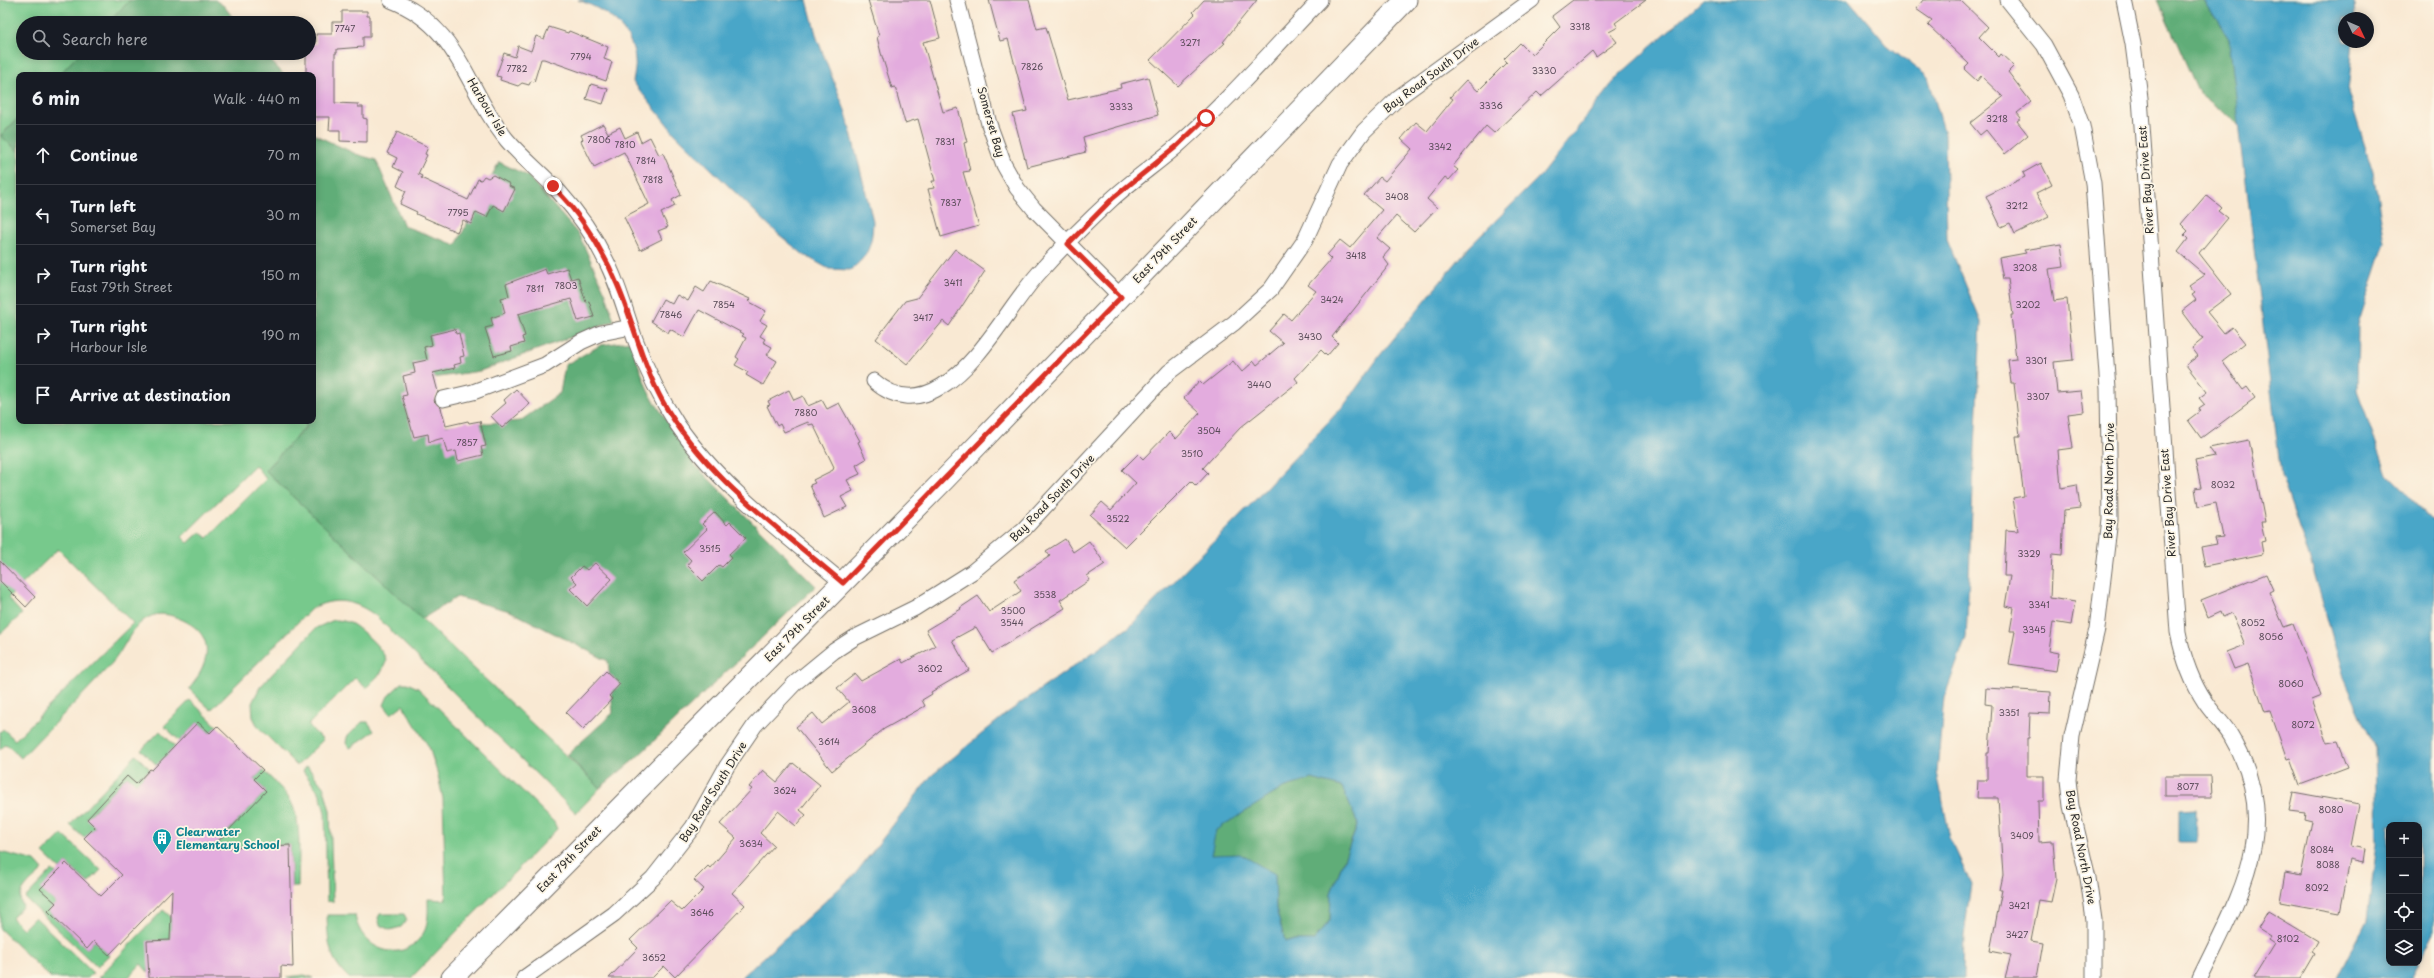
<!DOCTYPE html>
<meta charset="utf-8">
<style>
:root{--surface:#171b24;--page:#20242c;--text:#f1f3f6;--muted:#9ea1a6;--line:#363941}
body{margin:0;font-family:"Playpen Sans",sans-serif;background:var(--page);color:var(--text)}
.controls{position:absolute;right:12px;bottom:12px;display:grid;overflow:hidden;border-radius:8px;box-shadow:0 2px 10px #0003}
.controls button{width:36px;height:36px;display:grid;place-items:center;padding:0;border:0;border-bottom:1px solid var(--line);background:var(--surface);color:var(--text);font:20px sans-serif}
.compass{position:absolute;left:2338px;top:12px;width:36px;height:36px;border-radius:50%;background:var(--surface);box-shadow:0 2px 10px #0003;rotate:134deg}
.stop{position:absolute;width:12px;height:12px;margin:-9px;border:3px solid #d93025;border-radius:50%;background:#fff}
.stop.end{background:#d93025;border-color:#fff;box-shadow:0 1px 4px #0008}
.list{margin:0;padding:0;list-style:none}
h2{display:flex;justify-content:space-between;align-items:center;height:52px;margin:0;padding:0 16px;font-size:17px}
h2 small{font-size:13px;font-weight:400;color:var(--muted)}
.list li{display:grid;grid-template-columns:26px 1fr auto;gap:12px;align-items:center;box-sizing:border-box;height:60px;padding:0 16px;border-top:1px solid var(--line)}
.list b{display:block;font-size:15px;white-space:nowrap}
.list p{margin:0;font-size:13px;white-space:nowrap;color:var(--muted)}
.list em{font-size:13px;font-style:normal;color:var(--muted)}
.icon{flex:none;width:22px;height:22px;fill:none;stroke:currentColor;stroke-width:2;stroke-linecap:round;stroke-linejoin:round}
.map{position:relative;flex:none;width:2434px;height:978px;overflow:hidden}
.search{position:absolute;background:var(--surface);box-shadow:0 2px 10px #0003;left:16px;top:16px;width:300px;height:44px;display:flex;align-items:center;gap:10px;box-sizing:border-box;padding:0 14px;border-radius:22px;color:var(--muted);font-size:15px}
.panel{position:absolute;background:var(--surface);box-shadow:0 2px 10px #0003;left:16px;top:72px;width:300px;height:352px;border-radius:8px}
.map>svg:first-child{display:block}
.green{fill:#77c98c;stroke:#517a5c;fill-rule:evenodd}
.forest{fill:#61ad78;stroke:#466c52}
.water{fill:#49a6c8;stroke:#3a687a;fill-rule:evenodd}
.building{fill:#e3acde}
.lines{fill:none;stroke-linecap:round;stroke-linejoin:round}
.street-casing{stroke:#736e66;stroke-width:17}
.secondary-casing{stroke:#736e66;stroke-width:23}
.street{stroke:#fff;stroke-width:15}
.secondary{stroke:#fff;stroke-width:21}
.route{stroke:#d93025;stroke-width:5}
.labels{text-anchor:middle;stroke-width:3.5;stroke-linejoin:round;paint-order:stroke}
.number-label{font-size:9px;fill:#594b58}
.street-label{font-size:11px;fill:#2b2b2b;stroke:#fcf5e5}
.culture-label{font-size:11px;font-weight:bold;fill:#0d838f;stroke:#fcf5e5;text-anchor:start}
</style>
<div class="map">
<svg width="2434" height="978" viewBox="0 0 2434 978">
<rect width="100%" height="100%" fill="#fcf5e5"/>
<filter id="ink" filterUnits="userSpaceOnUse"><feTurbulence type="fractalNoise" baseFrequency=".025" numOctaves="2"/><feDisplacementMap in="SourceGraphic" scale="8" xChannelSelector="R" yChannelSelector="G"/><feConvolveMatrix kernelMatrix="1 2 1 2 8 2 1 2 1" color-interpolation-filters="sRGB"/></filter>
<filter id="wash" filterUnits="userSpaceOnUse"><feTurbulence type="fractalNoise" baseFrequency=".012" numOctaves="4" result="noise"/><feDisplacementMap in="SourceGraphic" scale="16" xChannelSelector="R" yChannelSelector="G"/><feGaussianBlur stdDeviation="0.9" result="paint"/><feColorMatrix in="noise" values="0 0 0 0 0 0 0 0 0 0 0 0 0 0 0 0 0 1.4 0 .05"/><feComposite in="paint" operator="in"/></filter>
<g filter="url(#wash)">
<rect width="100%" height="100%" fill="#f9e9d3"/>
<path class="green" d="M0,0H130L108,23H23V53H80L59,75H19V117L1,135L19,152V421H302L307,425L265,470L600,788L576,813L376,616C355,600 334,596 311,609L211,710L189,689C211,662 217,633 178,618C166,613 155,612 144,620C129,631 124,649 112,663C83,696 51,726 21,758L6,744L0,750V732L3,729L15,740L133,623L58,549L8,598L22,614L0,634ZM255,465L266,479L207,538L200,532L188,543L182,537Z
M334,620C340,620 346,621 352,624C361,629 387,652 386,662L381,673L366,688L355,678L308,725L323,740L297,766L258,727L253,717L252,703L260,687L316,628Z
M402,683H407L418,688L554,822L557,829L411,978H349C328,958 328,942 327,915H355C360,950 404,967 424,932C429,923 428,909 428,899L446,900L443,799L438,775L429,747L403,705L391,714L384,705L388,696Z
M190,700L217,726L210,733L198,722L180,741L164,726Z
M362,722H368L374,731L350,748L346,743L347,737Z
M160,731L175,746L167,755L180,787L141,750Z
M136,755L150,769L136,784L127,776L87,818L95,827L84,838L70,825Z
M307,766L324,788L330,811L333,902L327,901L325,813L320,794L303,771Z
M263,770C272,780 285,790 291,802C303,823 298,863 298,887H292L290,845L245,847L231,862L214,846L266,791L254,779Z
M62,834L101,870L88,883L66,863L60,869L43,853Z
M0,852L35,861L43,870C34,879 13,893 23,906L12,918L23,929L35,917L93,973L88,978H51L0,929Z
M52,870L56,873L41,889L56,903L48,911L87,949L94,941L109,955L97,967L25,898Z
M163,910L171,917L170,940L148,941L149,973L141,964L128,978H98Z
M380,914H404L407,920L401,927L390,930L380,925L378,918Z
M304,975L314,978H287V977Z"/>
<path class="forest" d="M130,0H215L224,6L237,23H108Z
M2158,0H2204L2229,39L2241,126L2199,93Z
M80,53H264L284,75H59Z
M19,117V152L1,136Z
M313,134L356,154L376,160L404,226L456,245L499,162L528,176L579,235L606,294L614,321L480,371L420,380L424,427L520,421L560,393L565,365L601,345L630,341L648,391L693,463L816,586L635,759L600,788L567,755L613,713L608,661L510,611L457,597L422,619L265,470L307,426L302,421H313Z
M1312,779L1342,787L1358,823L1331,893L1330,920L1313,941H1285L1276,909L1275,874L1211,856L1215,830L1283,788Z"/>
<path class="water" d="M578,0H807L817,38L846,113L873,221C872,245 869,256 850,270L829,269L804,255L777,233L675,134L633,82C634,75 636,67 635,60C633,29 605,9 578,0Z
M1703,0H1849L1887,45L1928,77L1945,134L1947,240L1981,322L1966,638L1944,698L1937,772L1950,838L1971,883L1964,936L1963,978H741L855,874L931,776L1007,713L1129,627L1254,501L1345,404L1381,354L1469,247L1541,175L1618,76ZM1312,779L1342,787L1358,824L1331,893L1330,920L1313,941H1285L1276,909L1275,874L1240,854L1211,855L1216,830L1283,788Z
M2204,0H2354L2355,18H2344V42H2353L2348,92L2373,172L2385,242L2358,325L2357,390L2387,474L2434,522V932L2419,963V825H2389V963H2419L2411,978H2338L2367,920L2377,843L2375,748L2344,678L2314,572L2281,475L2229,39Z
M2196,809L2197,843H2179V810Z"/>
<g id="blocks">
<path class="building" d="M868,0H930L940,38L923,42L943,112L958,108L967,142L964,143L970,171L963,172L979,226L941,237L928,189L934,188L932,181H935L918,119L905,123L895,87L892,88L881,53L877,37L879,36Z
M989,0H1029L1037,29L1046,27L1068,100L1121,88L1120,84L1148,77L1158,115L1083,137L1086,152L1027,167L1013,114L1027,111L1008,39L1000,41Z
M1204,0H1257L1223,42L1225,43L1178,86L1150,60L1195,14L1193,12Z
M1573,0H1646L1615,23L1618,27L1609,32L1617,42L1596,57L1592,51L1541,96L1537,92L1494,133L1486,126L1453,166L1458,170L1449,180L1445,177L1427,199L1437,208L1414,232L1396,216L1377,238L1390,249L1383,257L1389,265L1332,337L1338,343L1327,356L1321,350L1295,378L1298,382L1241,427L1212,458L1203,468L1208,473L1196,486L1191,481L1125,547L1090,515L1102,502L1111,510L1136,483L1122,470L1138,454L1143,459L1169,432L1176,439L1200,413L1184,398L1199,381L1203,385L1233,361L1242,372L1254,361L1257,365L1283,343L1269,331L1284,314L1291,320L1316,291L1308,285L1331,259L1327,255L1340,240L1350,248L1382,210L1364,195L1380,177L1385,181L1412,149L1401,139L1416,122L1427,131L1453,99L1450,97L1466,80L1478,91L1507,62L1504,59L1520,43L1532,55L1560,27L1552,16Z
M1923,0H1960L1988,27L1979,37L1999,57L2001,54L2014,66L2008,72L2031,102L2017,113L2021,118L2017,121L2028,135L2005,154L1986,130L1980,135L1970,123L2003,97L1981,76L1977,81L1964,69L1969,64L1928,25L1932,20L1916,9Z
M342,11H367V16H370V37H363V47L337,49V53H335V103L358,104V107H363V118L367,119V142L340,141V130H329L330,117H314L313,75H306V53H309V43L316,44V34H332V22H342Z
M549,27L568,33L569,31L608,47L604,59L612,62L606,81L544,59H541L534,82L531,81L529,85L522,83L518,86L500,80L501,77L496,76L504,53L515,57L518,46L531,51L536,36L544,39Z
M591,84L608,89L603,104L586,99Z
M603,124L608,133L620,127L625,138L637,132L641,142L650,137L659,155L663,153L681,195L672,200L675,206L661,213L668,227L658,231L662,239L640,250L624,217L649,204L624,152L594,167L581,141L583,139L581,135Z
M397,132L428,147L425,154L427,155L418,174L422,176L421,178L464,198L468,200L478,179L481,180L484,176L488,178L493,175L510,184L509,186L515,189L504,211L493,205L487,217L476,212L471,224L463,220L457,232L416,214L417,212L400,204L406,191L397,186L403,172L393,167L397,158L387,153Z
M2041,163L2052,185L2036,193L2049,217L2015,234L2010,223L2001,227L1986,196L2025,177L2023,173Z
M2206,195L2221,207L2218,210L2228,218L2199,253L2231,294L2207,312L2224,333L2232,327L2245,343L2222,361L2243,390L2247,387L2255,398L2201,438L2188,420L2200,411L2199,409L2205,405L2199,398L2207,392L2186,365L2198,356L2192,348L2203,339L2182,311L2196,300L2192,295L2195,293L2189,286L2205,275L2178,252L2188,239L2184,235L2188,231L2181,224Z
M2061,244L2064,267L2049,269L2054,301L2067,299L2073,360L2054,362L2057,393L2081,391L2084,412L2068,414L2073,448L2058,450L2061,488L2077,485L2080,508L2064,510L2062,555L2052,554L2050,598L2075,602L2071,625L2053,622L2049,651L2059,653L2056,671L2009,664L2015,631H2010L2014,608L2005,606L2010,576H2004L2006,530L2018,531L2013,498L2024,496L2016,436H2020L2014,383H2011L2008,360L2016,359L2011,315H2013L2008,279H2003L1999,258L2026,253L2024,250Z
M955,249L985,271L949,326L943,321L907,364L876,339L905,301L917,298Z
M567,268L571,279L578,277L586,302L589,301L594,317L578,321L571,299L518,314L525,336L522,337L524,343L511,347L512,351L494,356L485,328L493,326L491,318L505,313L501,298L509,296L506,284L545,269L547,274Z
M711,281L750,299L748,301L766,311L760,321L767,325L760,336L765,339L763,342L772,347L767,355L777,361L763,385L746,375L748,372L735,365L739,359L736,357L746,338L742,336L744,334L699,310L684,337L670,329L668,333L651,321L663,299L672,304L677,295L688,301L696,287L704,292Z
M455,329L456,334L459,333L464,356L460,357L461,363L454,365L455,368L433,373L438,392L434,401L441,408L446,426L468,421L469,423L480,421L486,446L481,447L483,455L458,461L456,451L447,453L443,438L429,442L428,434L414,437L402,396L407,395L403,376L415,373L413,363L427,360L424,347L432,345L430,335Z
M516,389L530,404L502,428L491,416L506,403L504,400Z
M789,390L794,400L803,396L808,406L822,400L827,409L839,403L860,441L858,442L866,459L856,465L860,474L847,480L853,491L841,497L847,507L824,518L810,485L815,483L813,480L833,470L834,467L813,424L809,425L808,422L784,432L780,424L777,426L767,406L770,405L768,401Z
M2249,440L2265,522H2261L2265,541L2261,542L2263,554L2205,566L2201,547L2217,544L2215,538L2223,537L2216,503L2198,507L2195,488L2201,487L2195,460L2215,456L2209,448Z
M715,512L727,525L730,522L746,538L729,554L732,557L722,567L719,565L703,581L687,565L691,560L683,552L707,529L702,524Z
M1065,539L1073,552L1089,541L1105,564L1087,576L1090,580L1060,600L1065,608L992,653L976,627L952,640L969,670L931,692L932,694L922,700L925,706L884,729L832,771L796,727L813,713L822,724L849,702L837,688L855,674L861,681L901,659L903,663L935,646L926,630L961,609L960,608L978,596L989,612L1021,591L1014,580L1050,556L1046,551Z
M0,561L35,597L26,607L0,581Z
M595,563L612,579L587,606L570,589L577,583L571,577L582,566L587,570Z
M2266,574L2273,590L2269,592L2284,627L2293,624L2321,696L2311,700L2327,743L2338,741L2348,767L2300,785L2290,758L2287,759L2270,711L2265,712L2248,664L2234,669L2227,652L2245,645L2232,613L2223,617L2221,612L2208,618L2201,600Z
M606,671L620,684L609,696L612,699L583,729L566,713Z
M1986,688L2051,692L2050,714L2030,713L2029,738H2027V776H2044V801H2038L2039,842L2053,841L2056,879L2051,902L2039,900L2031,941L2043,943L2037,978H2005L2011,955L1990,951L2002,890H2000L2003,875L1998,798H1977L1978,780H1987V753H1989L1992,705L1985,704Z
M198,722L210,733L217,726L263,770L254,779L266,791L211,849L290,845L293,967L281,966V978H149L147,941L170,940L172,890L109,955L94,941L87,949L48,911L56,903L40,889L66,863L101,896L122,875L84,838L95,827L87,819L127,776L136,784L150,769L152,770Z
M793,763L820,785L800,810L806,815L796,826L778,811L760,833L774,846L732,893L745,905L675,977L664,966L652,978H609L638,948L630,940L670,901L682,911L704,889L694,880L708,866L710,868L736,838L720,824L752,789L749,787L763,770L777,782Z
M2165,776H2211L2212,797H2165Z
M2293,792L2359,804L2351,846L2365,849L2363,863L2350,860L2340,913L2280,902L2285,873L2301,876L2312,821L2304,819L2305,813L2289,811Z
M2268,911L2318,941L2312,952L2315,954L2301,978H2253L2274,944L2268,940L2271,936L2258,928Z"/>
</g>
</g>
<g filter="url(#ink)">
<use href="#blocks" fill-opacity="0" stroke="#736e66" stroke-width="1"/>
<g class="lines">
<g class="street-casing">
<path id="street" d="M391,0C461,27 465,89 507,140C523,159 543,174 560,193C577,212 592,232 603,255C618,282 625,311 635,339C646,369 660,398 677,424C720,487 785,534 843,583
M957,0L989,124L1004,165L1017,188L1034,209L1121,297
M2008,0L2044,45L2071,95L2082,126L2093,183L2108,389L2110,519L2097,629L2072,736L2068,780L2071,806L2088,878L2094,920V978
M2124,0L2133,44L2140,98L2178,632C2183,657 2191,681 2205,702C2213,714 2224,724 2231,736C2285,826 2239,896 2200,978
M874,381C895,400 918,401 942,386C981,362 1008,308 1038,274C1061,248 1087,222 1112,199C1133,180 1156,164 1177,146C1228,101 1273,49 1320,0
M443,399L473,392L545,365L581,342L601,333L631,327
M524,978L614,914L653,878L693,827L727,766L755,725L795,683L834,651L854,638L915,608L972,572L1024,529L1169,372L1234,323L1271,289L1305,240L1340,164L1364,131L1399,97L1532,0"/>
</g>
<g class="secondary-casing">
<path id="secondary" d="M452,978L944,480L1406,0"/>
</g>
<use href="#street" class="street"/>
<use href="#secondary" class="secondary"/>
</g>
</g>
<g class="lines" filter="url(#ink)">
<path class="route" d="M553,186C581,215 602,248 617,284C634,323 642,364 663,402C705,477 779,528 843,583L1121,297L1068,244L1113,198L1177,146L1206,118"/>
</g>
<defs>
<g id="building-pin" transform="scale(1)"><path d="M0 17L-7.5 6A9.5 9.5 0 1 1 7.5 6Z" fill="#0f9aa8" stroke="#fcf5e5"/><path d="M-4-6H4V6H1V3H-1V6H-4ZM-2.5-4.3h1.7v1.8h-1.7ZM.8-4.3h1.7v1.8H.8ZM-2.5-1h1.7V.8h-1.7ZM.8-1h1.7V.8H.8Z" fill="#fff"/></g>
</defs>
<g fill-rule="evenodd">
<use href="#building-pin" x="162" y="838"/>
</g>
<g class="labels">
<g class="number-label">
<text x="1580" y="30">3318</text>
<text x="345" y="32">7747</text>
<text x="1190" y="46">3271</text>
<text x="581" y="60">7794</text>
<text x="1032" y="70">7826</text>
<text x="517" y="72">7782</text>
<text x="1544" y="74">3330</text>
<text x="1491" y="109">3336</text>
<text x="1121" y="110">3333</text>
<text x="1997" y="122">3218</text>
<text x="599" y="143">7806</text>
<text x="945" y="145">7831</text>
<text x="625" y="148">7810</text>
<text x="1440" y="150">3342</text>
<text x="646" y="164">7814</text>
<text x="653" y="183">7818</text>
<text x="1397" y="200">3408</text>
<text x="951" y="206">7837</text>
<text x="2017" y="209">3212</text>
<text x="458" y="216">7795</text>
<text x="1356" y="259">3418</text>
<text x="2025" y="271">3208</text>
<text x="953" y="286">3411</text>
<text x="566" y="289">7803</text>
<text x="535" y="292">7811</text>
<text x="1332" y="303">3424</text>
<text x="724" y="308">7854</text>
<text x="2028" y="308">3202</text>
<text x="671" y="318">7846</text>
<text x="923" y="321">3417</text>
<text x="1310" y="340">3430</text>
<text x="2036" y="364">3301</text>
<text x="1259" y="388">3440</text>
<text x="2038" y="400">3307</text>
<text x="806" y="416">7880</text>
<text x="1209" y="434">3504</text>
<text x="467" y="446">7857</text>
<text x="1192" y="457">3510</text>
<text x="2223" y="488">8032</text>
<text x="1118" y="522">3522</text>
<text x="710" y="552">3515</text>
<text x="2029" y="557">3329</text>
<text x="1045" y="598">3538</text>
<text x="2039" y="608">3341</text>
<text x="1013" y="614">3500</text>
<text x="1012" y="626">3544</text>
<text x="2253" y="626">8052</text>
<text x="2034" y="633">3345</text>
<text x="2271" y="640">8056</text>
<text x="930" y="672">3602</text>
<text x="2291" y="687">8060</text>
<text x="864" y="713">3608</text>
<text x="2009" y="716">3351</text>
<text x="2303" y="728">8072</text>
<text x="829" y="745">3614</text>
<text x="2188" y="790">8077</text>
<text x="785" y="794">3624</text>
<text x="2331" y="813">8080</text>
<text x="2022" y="839">3409</text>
<text x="751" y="847">3634</text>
<text x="2322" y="853">8084</text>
<text x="2328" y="868">8088</text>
<text x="2317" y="891">8092</text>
<text x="2019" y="909">3421</text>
<text x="702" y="916">3646</text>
<text x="2017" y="938">3427</text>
<text x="2288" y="942">8102</text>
<text x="654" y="961">3652</text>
</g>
<g class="street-label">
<text transform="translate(1431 75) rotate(-37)" y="4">Bay Road South Drive</text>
<text transform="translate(487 107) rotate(59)" y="4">Harbour Isle</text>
<text transform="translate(991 122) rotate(74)" y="4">Somerset Bay</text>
<text transform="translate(2146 180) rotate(-94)" y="4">River Bay Drive East</text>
<text transform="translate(1165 250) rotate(-46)" y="4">East 79th Street</text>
<text transform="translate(2109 481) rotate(-89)" y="4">Bay Road North Drive</text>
<text transform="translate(1052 498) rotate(-46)" y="4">Bay Road South Drive</text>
<text transform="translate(2168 503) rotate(-94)" y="4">River Bay Drive East</text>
<text transform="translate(797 629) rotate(-45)" y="4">East 79th Street</text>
<text transform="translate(713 792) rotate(-58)" y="4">Bay Road South Drive</text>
<text transform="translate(2081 847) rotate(79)" y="4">Bay Road North Drive</text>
<text transform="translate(569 859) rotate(-46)" y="4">East 79th Street</text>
</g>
<g class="culture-label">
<text x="176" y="836">Clearwater<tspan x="176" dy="13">Elementary School</tspan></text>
</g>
</g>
</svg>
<div class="controls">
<button>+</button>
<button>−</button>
<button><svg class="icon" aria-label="locate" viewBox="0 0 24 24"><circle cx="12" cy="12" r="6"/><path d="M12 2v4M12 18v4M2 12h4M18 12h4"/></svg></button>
<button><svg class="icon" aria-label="layers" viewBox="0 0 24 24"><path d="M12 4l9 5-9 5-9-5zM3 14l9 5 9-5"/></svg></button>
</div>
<svg class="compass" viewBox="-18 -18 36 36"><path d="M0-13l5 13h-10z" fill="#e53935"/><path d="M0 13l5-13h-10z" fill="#9ea1a6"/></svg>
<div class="stop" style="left:1206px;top:118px"></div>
<div class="stop end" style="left:553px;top:186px"></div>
<div class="search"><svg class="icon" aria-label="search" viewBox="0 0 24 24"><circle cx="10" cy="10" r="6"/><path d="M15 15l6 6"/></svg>Search here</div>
<section class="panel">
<h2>6 min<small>Walk · 440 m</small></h2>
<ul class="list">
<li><svg class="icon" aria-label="ahead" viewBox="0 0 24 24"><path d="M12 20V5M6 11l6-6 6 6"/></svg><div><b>Continue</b></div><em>70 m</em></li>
<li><svg class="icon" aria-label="left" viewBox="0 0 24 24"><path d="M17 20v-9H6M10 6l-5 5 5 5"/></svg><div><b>Turn left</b><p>Somerset Bay</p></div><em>30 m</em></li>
<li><svg class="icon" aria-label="right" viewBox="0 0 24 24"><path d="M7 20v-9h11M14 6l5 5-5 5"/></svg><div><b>Turn right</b><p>East 79th Street</p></div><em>150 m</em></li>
<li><svg class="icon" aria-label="right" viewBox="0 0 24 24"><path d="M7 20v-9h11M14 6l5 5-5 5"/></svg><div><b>Turn right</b><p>Harbour Isle</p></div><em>190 m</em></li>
<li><svg class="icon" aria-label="arrive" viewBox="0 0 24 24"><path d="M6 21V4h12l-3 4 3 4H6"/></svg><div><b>Arrive at destination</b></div></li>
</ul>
</section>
</div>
